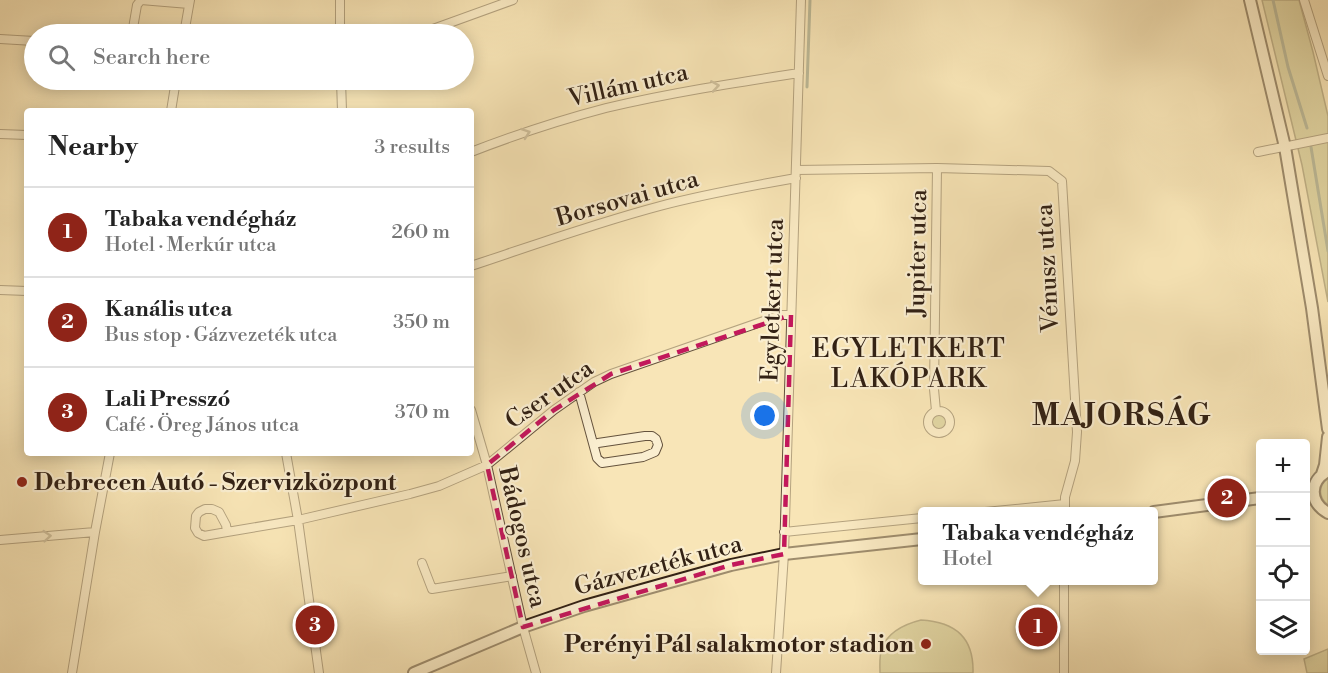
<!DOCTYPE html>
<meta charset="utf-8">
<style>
:root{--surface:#fff;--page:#f6f6f6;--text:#222;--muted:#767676;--line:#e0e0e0;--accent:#8f2418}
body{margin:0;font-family:"Libre Bodoni",serif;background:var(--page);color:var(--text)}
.controls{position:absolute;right:18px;bottom:18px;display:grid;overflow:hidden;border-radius:6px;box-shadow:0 3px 15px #0003}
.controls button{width:54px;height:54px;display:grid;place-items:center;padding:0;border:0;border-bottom:2px solid var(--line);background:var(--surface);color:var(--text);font:30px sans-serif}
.you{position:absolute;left:765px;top:416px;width:21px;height:21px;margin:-15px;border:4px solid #fff;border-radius:50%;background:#1a73e8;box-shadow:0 0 0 9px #1a73e833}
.badge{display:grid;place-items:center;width:39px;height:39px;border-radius:50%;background:var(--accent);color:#fff;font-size:20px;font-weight:700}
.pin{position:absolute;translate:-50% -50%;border:3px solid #fff;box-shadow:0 2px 6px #0006}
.popup{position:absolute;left:918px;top:507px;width:240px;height:78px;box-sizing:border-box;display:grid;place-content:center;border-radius:6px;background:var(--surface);filter:drop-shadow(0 2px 4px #0005);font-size:20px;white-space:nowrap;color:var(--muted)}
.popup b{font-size:22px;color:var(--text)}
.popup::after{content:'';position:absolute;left:50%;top:100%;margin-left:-12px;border:12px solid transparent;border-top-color:var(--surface)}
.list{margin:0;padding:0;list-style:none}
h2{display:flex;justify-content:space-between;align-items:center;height:78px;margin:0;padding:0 24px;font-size:26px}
h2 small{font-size:20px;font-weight:400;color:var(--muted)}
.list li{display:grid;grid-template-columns:39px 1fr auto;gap:18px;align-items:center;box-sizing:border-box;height:90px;padding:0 24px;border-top:2px solid var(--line)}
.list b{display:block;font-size:22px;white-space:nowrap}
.list p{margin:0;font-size:20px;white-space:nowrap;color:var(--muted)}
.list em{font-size:20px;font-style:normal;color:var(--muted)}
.icon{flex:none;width:33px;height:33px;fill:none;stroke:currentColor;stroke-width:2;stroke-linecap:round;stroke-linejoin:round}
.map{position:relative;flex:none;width:1328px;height:673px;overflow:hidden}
.search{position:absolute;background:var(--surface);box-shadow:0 3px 15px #0003;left:24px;top:24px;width:450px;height:66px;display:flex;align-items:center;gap:15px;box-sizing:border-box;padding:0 21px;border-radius:33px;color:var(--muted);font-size:22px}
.panel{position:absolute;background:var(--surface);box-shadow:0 3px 15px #0003;left:24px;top:108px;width:450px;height:348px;border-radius:6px}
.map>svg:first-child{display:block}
.green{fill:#c5c289;stroke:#7c724e;stroke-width:1.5}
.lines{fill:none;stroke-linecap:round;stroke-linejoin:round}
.stream{stroke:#73806f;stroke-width:3}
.street-casing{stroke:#64523d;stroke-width:10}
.secondary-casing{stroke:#322114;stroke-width:14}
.street{stroke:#faeed0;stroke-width:8}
.secondary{stroke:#faeed0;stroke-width:10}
.oneway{stroke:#a0927b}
.marked{fill:none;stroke:#c2185b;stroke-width:4.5;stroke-dasharray:12 8;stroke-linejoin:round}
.poi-dot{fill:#8f2418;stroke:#faeed0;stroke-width:2}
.labels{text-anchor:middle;stroke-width:4.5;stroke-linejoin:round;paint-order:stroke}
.street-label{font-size:24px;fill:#322114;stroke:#faeed0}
.poi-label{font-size:24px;font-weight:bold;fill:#322114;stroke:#faeed0;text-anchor:start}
.neighbourhood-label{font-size:26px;letter-spacing:1.5px;fill:#322114;stroke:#faeed0}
.district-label{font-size:30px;font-weight:bold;letter-spacing:1.5px;fill:#322114;stroke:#faeed0}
</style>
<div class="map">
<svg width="1328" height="673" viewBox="0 0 1328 673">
<rect width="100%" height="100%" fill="#f8e5b7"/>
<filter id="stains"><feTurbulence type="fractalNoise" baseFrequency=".00333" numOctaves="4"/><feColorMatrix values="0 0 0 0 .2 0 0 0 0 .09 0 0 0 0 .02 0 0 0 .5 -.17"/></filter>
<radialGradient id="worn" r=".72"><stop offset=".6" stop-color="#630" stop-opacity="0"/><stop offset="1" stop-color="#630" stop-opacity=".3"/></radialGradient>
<path class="green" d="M1262,0H1299L1313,52L1328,116V302L1302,165Z
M931 422a8 8 0 1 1 16 0a8 8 0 1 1-16 0Z
M1328,478V505C1318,497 1318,486 1328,478Z
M921,620C956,622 974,638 973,673H880C880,665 879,656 882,648C888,632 905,624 921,620Z
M1328,649V673H1307L1304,659Z"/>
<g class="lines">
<path class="stream" d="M1273,0L1288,67L1307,128
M807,87L810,0
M1311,147L1328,251"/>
<g class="street-casing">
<path id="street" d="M340,0V34
M1304,0L1328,76
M132,34L137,5L141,0L189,4
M184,34L190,0
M419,34L513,0
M0,39L34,41
M341,80L342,111
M171,111L176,80
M0,134L27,135
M471,152C515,135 560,120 606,108C669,93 734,83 799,73
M1258,152L1328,138
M796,170L937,168L1049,171L1062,181L1077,432L1075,461L1065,497V512
M471,266C534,245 596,223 660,206C705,194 751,186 796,178
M0,290L27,291
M579,392L597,458L602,463L643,457L655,452L658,445L656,439L652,436H645L598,443
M471,410L487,465L523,627L536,673
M928 422a11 11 0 1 1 22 0a11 11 0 1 1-22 0Z
M936,411L934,389L937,168
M286,453L298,520L319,673
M985,512L1065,504
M227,532L226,525L219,512L212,509H205L199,512L196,516L195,528L198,533L204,536L227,532L298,520L410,494L439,486L487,465L554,410L594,382L611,374L781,315H791
M784,532L922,518
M0,540L95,532
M422,563L432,589L512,576
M72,673L95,532L110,453
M776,673L784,554L801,0
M1064,673V580"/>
</g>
<g class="secondary-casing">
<path id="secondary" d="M1250,0L1285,147L1312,308L1328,429
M1328,471C1309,481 1309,502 1328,513
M1322,474L1325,465L1328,437
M1154,512L1260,498
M414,673L523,627L584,606L731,565L784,554L922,539"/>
</g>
<use href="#street" class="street"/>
<use href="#secondary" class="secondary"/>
</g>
<defs><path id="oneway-chevron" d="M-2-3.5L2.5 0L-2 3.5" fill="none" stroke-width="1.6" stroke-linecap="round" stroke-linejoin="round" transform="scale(1.5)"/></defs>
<g class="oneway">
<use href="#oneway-chevron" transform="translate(715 86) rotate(-9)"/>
<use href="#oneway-chevron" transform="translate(526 133) rotate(-19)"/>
<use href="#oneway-chevron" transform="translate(47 536) rotate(-5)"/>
</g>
<path d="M0 0H1328V673H0ZM791,315L784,554L731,565L523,627L487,465L554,410L611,374Z" fill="#f8e5b7" fill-opacity=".55" fill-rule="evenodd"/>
<path class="marked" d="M791,315L784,554L731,565L523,627L487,465L554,410L611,374Z"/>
<g class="poi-dot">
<circle cx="22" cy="482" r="6"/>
<circle cx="926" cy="644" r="6"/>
</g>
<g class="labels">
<g class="street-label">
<text transform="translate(628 85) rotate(-13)" y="8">Villám utca</text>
<text transform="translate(627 198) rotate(-16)" y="8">Borsovai utca</text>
<text transform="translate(917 253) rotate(-89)" y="8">Jupiter utca</text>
<text transform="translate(1047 268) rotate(-93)" y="8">Vénusz utca</text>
<text transform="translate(772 300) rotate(-88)" y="8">Egyletkert utca</text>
<text transform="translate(549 394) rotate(-35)" y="8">Cser utca</text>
<text transform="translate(523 537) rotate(77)" y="8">Bádogos utca</text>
<text transform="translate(658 565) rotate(-15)" y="8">Gázvezeték utca</text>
</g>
<g class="poi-label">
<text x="34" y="490">Debrecen Autó - Szervizközpont</text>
<text x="914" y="652" text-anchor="end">Perényi Pál salakmotor stadion</text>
</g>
<g class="neighbourhood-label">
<text x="909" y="357">EGYLETKERT<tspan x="909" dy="30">LAKÓPARK</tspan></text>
</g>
<g class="district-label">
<text x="1122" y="425">MAJORSÁG</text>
</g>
</g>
<rect width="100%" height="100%" filter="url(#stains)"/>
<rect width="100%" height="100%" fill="url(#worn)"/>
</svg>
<div class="controls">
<button>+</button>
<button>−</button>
<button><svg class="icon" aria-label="locate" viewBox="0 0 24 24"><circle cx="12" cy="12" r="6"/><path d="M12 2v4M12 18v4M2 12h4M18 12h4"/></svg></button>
<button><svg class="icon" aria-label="layers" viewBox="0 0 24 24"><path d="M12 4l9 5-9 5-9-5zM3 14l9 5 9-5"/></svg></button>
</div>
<div class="you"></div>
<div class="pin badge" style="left:1038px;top:627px">1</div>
<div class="popup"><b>Tabaka vendégház</b>Hotel</div>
<div class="pin badge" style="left:1227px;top:498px">2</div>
<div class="pin badge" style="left:315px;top:625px">3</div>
<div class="search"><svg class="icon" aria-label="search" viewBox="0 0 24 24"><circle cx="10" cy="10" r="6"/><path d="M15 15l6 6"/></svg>Search here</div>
<section class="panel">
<h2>Nearby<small>3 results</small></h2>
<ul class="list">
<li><span class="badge">1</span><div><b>Tabaka vendégház</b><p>Hotel · Merkúr utca</p></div><em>260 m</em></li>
<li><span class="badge">2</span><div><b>Kanális utca</b><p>Bus stop · Gázvezeték utca</p></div><em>350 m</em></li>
<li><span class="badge">3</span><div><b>Lali Presszó</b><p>Café · Öreg János utca</p></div><em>370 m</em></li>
</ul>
</section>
</div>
